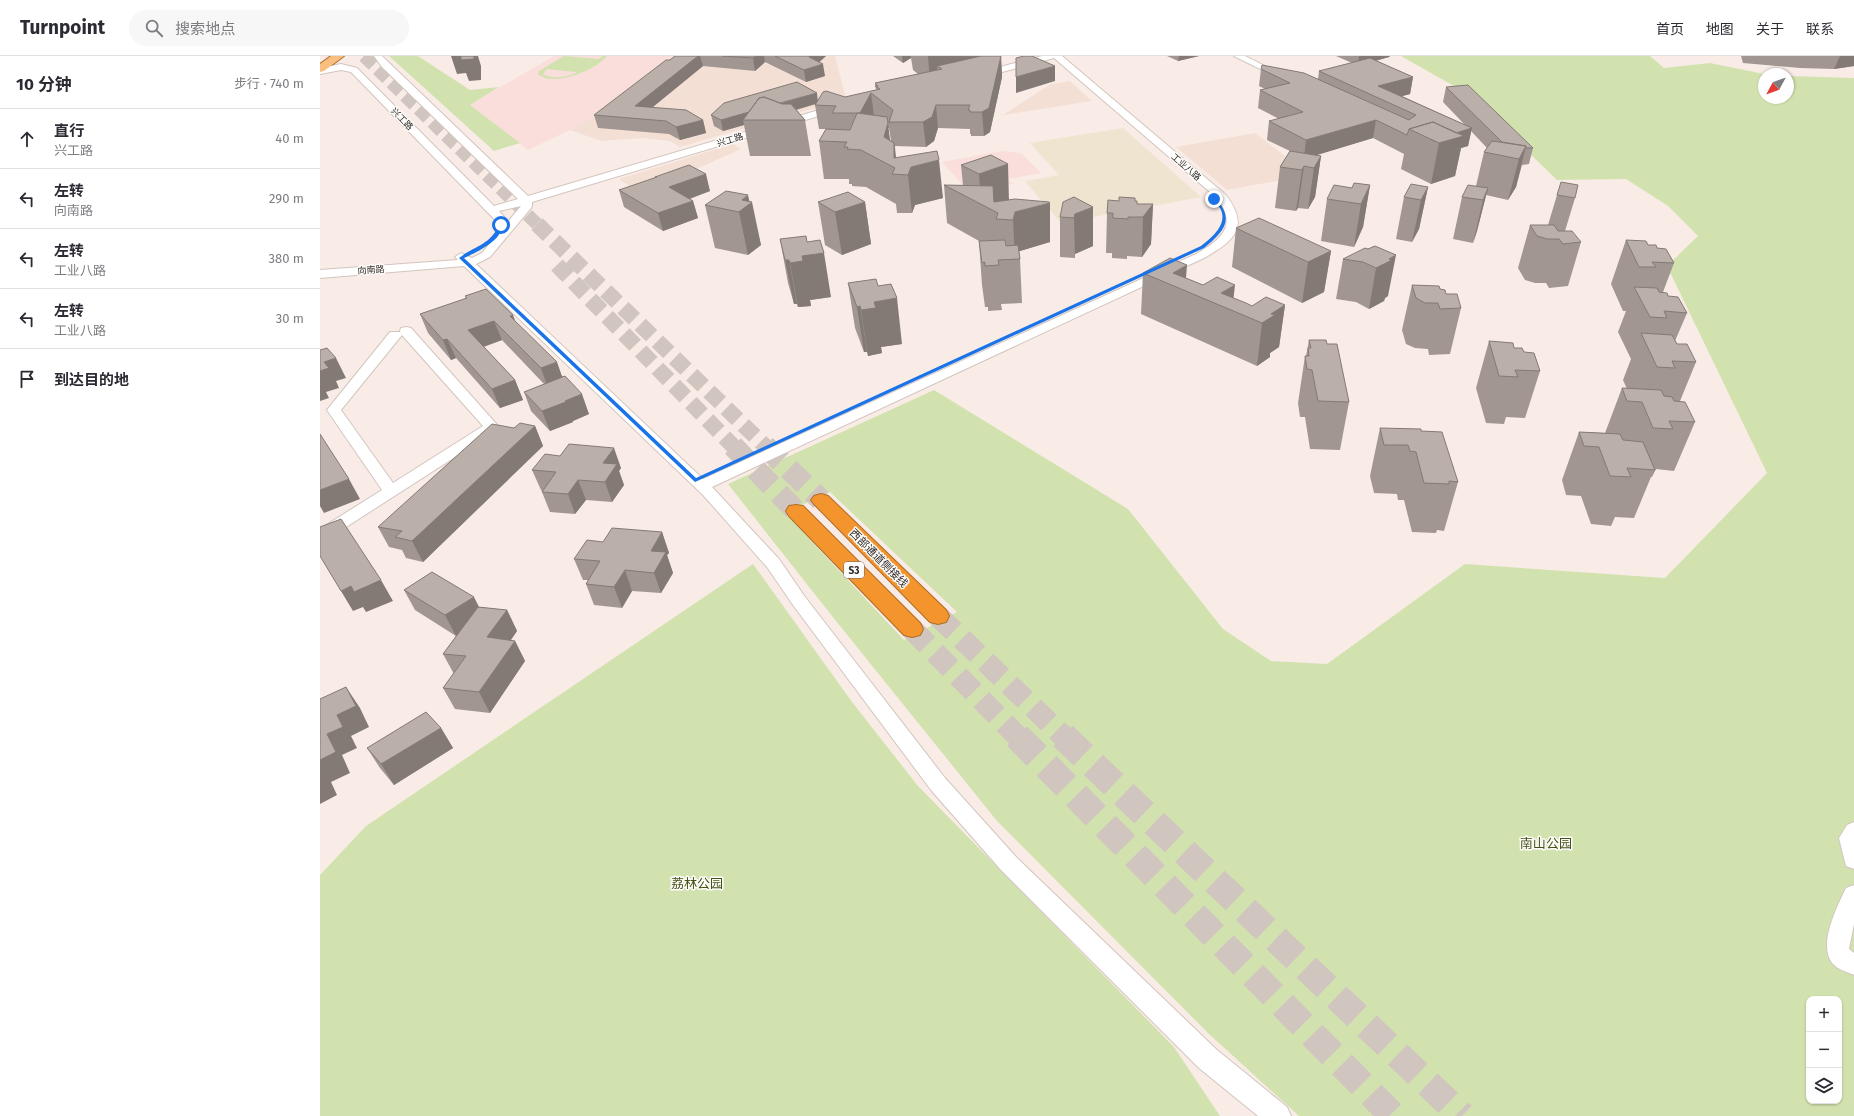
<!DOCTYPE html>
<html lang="zh">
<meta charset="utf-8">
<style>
:root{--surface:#fff;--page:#f7f7f7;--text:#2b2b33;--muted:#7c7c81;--line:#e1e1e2}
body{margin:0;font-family:"Fira Sans","Noto Sans SC",sans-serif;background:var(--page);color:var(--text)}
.controls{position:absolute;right:12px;bottom:12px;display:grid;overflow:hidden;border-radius:8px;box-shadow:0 1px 3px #0004}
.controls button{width:36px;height:36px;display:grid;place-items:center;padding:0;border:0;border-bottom:1px solid var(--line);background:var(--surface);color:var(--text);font:20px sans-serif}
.compass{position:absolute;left:1438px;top:12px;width:36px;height:36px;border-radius:50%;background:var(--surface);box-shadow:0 1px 3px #0004;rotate:229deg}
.stop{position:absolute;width:12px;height:12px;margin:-9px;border:3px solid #1a73e8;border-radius:50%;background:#fff}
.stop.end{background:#1a73e8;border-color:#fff;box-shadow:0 1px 4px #0008}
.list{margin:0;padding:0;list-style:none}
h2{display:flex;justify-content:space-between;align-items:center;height:52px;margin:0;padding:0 16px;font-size:17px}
h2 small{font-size:13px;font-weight:400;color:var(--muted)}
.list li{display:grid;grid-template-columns:26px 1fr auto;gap:12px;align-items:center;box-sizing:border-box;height:60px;padding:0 16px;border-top:1px solid var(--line)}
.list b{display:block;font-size:15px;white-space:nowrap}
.list p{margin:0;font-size:13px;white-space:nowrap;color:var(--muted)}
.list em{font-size:13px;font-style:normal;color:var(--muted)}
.icon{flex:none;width:22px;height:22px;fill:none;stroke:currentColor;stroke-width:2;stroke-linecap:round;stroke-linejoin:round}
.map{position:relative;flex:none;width:1534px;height:1060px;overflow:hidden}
header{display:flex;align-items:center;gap:24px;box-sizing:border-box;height:56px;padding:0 20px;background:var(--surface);border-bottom:1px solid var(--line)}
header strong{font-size:19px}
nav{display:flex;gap:22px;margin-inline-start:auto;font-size:14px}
.search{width:280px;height:36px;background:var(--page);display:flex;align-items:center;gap:10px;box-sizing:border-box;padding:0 14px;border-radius:22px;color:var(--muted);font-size:15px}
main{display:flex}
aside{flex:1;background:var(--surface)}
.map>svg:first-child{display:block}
.built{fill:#f4dfd5}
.industrial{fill:#efe4cf}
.education{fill:#f9dedb}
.green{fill:#d2e2af;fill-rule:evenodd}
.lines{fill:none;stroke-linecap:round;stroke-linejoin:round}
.highway-tunnel-far3{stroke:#d0c5bf;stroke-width:13;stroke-dasharray:13 6;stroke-linecap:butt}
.highway-tunnel-far2{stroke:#d0c5bf;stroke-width:16;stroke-dasharray:16 8;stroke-linecap:butt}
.highway-tunnel-far1{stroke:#d0c5bf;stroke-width:22;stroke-dasharray:22 11;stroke-linecap:butt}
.highway-tunnel{stroke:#d0c5bf;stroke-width:28;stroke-dasharray:28 14;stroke-linecap:butt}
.minor-casing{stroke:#d2c5bf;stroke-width:2}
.major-casing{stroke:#ad6e29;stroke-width:2}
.highway-casing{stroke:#ad6e29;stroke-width:2}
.minor{fill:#fff;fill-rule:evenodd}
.major{fill:#f8bf80;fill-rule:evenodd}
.highway{fill:#f3942c;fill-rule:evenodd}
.wall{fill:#a19691;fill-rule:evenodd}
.shaded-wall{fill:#837a76}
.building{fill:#bbafa9;stroke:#837a76}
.route{fill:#1a73e8}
.labels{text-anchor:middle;stroke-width:3;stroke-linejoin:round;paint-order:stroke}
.far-street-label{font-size:9px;fill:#2c2724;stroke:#fefcfa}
.shield{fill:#fefcfa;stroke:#6b6764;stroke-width:1}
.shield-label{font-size:10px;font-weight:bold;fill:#2c2724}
.street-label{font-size:11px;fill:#2c2724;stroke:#fefcfa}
.near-park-label{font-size:13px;fill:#435114;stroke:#fefcfa}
</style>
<header>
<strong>Turnpoint</strong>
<div class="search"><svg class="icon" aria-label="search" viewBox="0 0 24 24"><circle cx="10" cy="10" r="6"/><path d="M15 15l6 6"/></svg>搜索地点</div>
<nav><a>首页</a><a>地图</a><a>关于</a><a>联系</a></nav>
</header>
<main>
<aside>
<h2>10 分钟<small>步行 · 740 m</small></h2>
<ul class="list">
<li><svg class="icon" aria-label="ahead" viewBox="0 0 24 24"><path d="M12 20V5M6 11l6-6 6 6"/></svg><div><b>直行</b><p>兴工路</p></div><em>40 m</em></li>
<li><svg class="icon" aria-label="left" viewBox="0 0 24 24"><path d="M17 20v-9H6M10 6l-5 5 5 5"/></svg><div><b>左转</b><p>向南路</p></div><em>290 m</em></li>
<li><svg class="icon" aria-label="left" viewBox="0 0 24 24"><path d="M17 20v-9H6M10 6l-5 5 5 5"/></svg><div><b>左转</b><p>工业八路</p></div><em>380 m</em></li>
<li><svg class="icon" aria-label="left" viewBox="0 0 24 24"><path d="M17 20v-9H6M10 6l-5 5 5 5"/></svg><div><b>左转</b><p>工业八路</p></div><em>30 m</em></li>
<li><svg class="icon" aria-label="arrive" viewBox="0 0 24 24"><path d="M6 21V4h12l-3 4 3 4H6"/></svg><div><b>到达目的地</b></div></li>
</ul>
</aside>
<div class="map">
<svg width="1534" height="1060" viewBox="0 0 1534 1060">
<rect width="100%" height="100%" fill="#f9ece6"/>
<path class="built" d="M354,0H515L526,43L360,91L350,85L322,82L281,85L250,74L279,57Z
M750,25L772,45L683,59L731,28Z
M935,77L990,119L907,134L856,91Z
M413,88L421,93L321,138L299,123Z"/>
<path class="industrial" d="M803,72L881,141L741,167L705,125L739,119L710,87Z"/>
<path class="education" d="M234,0H354L279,57L250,74L208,94L149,49Z
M682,95L701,97L721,117L688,123L693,128L650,137L622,106Z"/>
<path class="green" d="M69,0H98L150,34L179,31L150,49L200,87L174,95Z
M244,0L279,3L282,0H287C276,14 233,32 218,18L219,15ZM227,13L256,16V17C247,21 232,24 223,18Z
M1081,0H1330L1344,12L1390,7L1444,18V42H1468V20L1534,22V1060H979L889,978L677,765L512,560L408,428L614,334L808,453L903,573L951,605L1007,608L1145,508L1345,522L1447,417L1347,210L1378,180L1348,150L1306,123L1237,124L1148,38ZM510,436L637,556L584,584L465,457ZM1489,943H1519V1045H1489Z
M433,508L532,646L598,730L854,991L900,1060H0V819L46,770Z"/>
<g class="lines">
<path class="highway-tunnel-far3" d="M44,0L218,169"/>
<path class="highway-tunnel-far2" d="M217,168L446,391
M237,209L414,391"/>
<path class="highway-tunnel-far1" d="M413,390L476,455
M445,390L501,444
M618,560L744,681
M592,573L698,681"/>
<path class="highway-tunnel" d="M697,680L1073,1060
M743,680L1142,1060"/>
<g class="minor-casing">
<path id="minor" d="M54,0H62L208,140L516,49H522L524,51L522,53L212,146V150L211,152L170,201L156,208L383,423L876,198C900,184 918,171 898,143L734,2L660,22L657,21L656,19L657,17L722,0H742L906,139C930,171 915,185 884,202L392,431L459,503L485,541L625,722L697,802L897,994L967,1051L971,1060H938L879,1012L681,814L611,734L473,549L447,511L383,439L144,210L0,222V214L138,204L135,201L141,197L152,202L162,197L201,150L179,155L186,163L180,166L176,165L31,16L21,14L0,18V12L21,8L37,12L174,150L198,143L62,11Z
M914,0H925L967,21L963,24L960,23Z
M86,271L91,272L179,371L177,374L6,484L0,485V473L62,434L7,354L70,276H80L82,279L21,354L73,427L163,370L81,278L80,275L81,272Z
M1534,766V813L1526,810L1519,782L1527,769Z
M1534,829V868L1529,893L1534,897V919C1527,916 1517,913 1512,907C1498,888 1517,851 1526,832Z"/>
</g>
<g class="major-casing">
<path id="major" d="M11,0H24L4,15L0,16V8Z"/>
</g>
<g class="highway-casing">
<path id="highway" d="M501,438L508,440L626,554L629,560L626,566L618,568L610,566L494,448L491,444L494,440Z
M476,449L483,450L600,567L603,573L600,579L592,581L584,579L469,460L466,455L469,450Z"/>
</g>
<use href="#minor" class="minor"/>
<use href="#major" class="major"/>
<use href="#highway" class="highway"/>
</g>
<path class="wall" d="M355,0H506L499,6L505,20L486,26L445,6L435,15L383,10L333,51L383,64L386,77L360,84L349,78L278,72L274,59Z
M573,0H681L682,21L670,76L664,80H651V78H650V73L618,72L614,85L606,91L575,90L576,102L623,142L595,149L592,157H577L576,148L546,131L532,130V128H529V123H504L499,85L506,73H499L495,49L496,48L476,54L485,64L491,100H430L424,69L403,75L394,70L391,59L525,41L556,34L555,27L598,18L593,14L591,2L583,7ZM568,72H569L571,85L570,84Z
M847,0H879L858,5Z
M1016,0H1070L1069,1L1056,5L1093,21L1090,38L1082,40L1145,69L1123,46L1126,31L1213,92L1209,108L1202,109L1196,131L1188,144L1166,139L1157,175L1153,187L1133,183L1142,141L1156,130L1164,96L1167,92L1151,75L1148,90L1141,92L1135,120L1111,128L1081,113L1084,98L1053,82L996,99L1001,100L995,141L988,153L978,152L976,155L955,152L960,111L970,95L947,84L949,65L959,63L938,52L940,34L945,33L939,30L941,13L998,23L999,15L1032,7Z
M1421,0H1534V10L1514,13L1480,12L1423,7Z
M671,99L689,144L730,186L699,195L700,203L702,247L681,248L682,254L668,255V251H665L662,229L659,185L627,167L624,129H643L641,109Z
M335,121L390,135L370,143L373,145L378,162L343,175L304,151L299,134L336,122Z
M1050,129L1043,171L1034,191L1001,185L1007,143L1032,132Z
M1108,131L1099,173L1092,186L1076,183L1084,141Z
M1237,139L1255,142L1245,175L1261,186L1248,230L1229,232L1226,227H1215L1205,224L1198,212L1210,169H1228Z
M754,141L773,190L755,198V202L740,201V161Z
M429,145L441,189L428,199L395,192L385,149Z
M815,145L817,148H833L831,188L822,201L807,200V203L792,202V197H786L787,157Z
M498,146H545L551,188L522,199L505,189Z
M916,172L1011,195L1004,236L982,247L912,211Z
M460,183L487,186L511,241L490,244L491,250L478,251L477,248H474L468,227Z
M1306,184L1328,189L1337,192L1354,207L1343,236L1348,240L1367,257L1355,285L1357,288L1376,306L1360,345L1375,366L1354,415L1336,413L1332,421H1331L1314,462L1295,461L1291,470L1271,468L1261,440L1246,439L1242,424L1259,376L1285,377L1302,332L1307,333L1303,324L1311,303L1298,276L1306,255H1303L1291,228Z
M1055,190L1068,240L1065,242L1064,245L1049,253L1036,246L1016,243L1023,203L1048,193Z
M823,217L866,222L932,250L965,249L959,291L950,297V301L937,310L821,258Z
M528,227L582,288L561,291L562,297L548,300L547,296H544L535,272Z
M1092,229L1126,238L1141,252L1130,298L1109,299L1108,293L1095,292L1086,288L1082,274Z
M145,240L195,265L243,321L269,358L253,365V366L230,375L211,355L204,336L224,328L182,284L164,291L195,324L203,344L180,352L136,302L131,304L108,277L100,258L146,243Z
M989,284L1007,288L1029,346L1020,394L990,393L985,361H980L978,347L985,300H986Z
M1169,285L1194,292L1204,296L1220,315L1205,362L1186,361L1184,368L1166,367L1156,332Z
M215,370L223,390L103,506L86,502L82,494L69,491L58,471L194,372Z
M1060,372L1101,375L1138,426L1124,475L1117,474L1116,477L1092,476L1084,444H1078L1077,438L1054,437L1050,420Z
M301,412L299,415L304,429L292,446L266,444L255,458L230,456L222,436V435L221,434L212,414Z
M342,476L349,497L347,499L353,517L341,537L312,535L302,552L274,549L266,528L268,524H263L254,503L283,486Z
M84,534L159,551L187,554L197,575L191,584L195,585L205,605L170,657L135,653L123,632L134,618L123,598L136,580L95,554Z
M121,672L133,692L74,729L60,712L47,692Z"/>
<path class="shaded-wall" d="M131,0H158L161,10V24L149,25L146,17L137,18Z
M378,0H380L383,10L318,63L315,50Z
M436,0H444L445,6L435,15L433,2Z
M490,0H506L494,11L503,8L505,20L486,26L484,14L489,1Z
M582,0H591V2L583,7Z
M608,0H669L622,13L617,10L618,25L610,27Z
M681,0L682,21L670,76L664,80L662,56Z
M859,0H879L858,5Z
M1039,0H1070L1069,1L1038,9Z
M1520,0H1534V10L1514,13Z
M735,10V25L696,37V21Z
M1093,21L1090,38L1064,45L1058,30Z
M497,37L498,47L442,64H423L424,69L403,75L401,64Z
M551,37L554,60L540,57Z
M616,49L618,72L614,85L606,91L603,66Z
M383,64L386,77L360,84L356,71Z
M1056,64L1053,82L984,103L986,84Z
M568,67L572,104L564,81Z
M1152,72L1148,90L1141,92L1135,120L1111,128L1119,87L1111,84Z
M574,87L578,119L574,102Z
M1206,90L1196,131L1188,144L1199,103Z
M1001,100L995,141L988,153L994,112Z
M619,104L623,142L595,149L592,157L588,119L591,111Z
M688,108L689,146L661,148L659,118Z
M984,110L978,152L976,155L982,114Z
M386,118L390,135L354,148L349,131Z
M1050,129L1043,171L1034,191L1041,148Z
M1108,131L1099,173L1092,186L1101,144Z
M1168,132L1157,175L1153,187L1163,144Z
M428,139L430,148L432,146L441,189L428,199L419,156L422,144Z
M373,145L378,162L343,175L338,157Z
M545,146L551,188L522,199L515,156Z
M730,147V186L697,196L695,204L693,164L695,156Z
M833,148L831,188L822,201L823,161Z
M773,151V190L755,198V202L754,162L755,158Z
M1011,195L1004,236L982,247L988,206Z
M504,197L511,241L490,244L491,250L478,251L470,207L482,200Z
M1076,199L1068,240L1065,242L1064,245L1049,253L1056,212L1069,203Z
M465,204H469L477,248H474Z
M867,209L865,235L853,217Z
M915,229L912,255L901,237Z
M577,242L582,288L561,291L562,297L548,300L541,254L554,246Z
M965,249L959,291L950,297V301L937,310L942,267L951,258Z
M540,250L547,296H544L537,251Z
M193,259L200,278L190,260Z
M174,265L182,284L156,293L148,274Z
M127,283L136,302L131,304L123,284Z
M16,302L26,322L16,325L19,332L6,336L9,342L0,345V315L4,306Z
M237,306L244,326L228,332L221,312Z
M195,324L203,344L180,352L172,333Z
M262,338L269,358L253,365V366L230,375L222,355L245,345Z
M215,370L223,390L103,506L92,485Z
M294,392L301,412L299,415L304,429L292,446L285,426L283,407Z
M29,423L40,443L4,457L0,450V434Z
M258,424L266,444L255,458L248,438Z
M342,476L349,497L347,499L353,517L341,537L334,517L331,495Z
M305,514L312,535L302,552L294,531Z
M61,524L73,545L46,556L43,551L33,555L21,535L31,530Z
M154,541L164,561L136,580L125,559Z
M187,554L197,575L178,602L167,581Z
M195,585L205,605L170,657L159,636Z
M26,631L40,652L49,671L31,680L37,692L22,699L30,717L11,726L17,739L0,748V704L7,678L17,659Z
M121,672L133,692L74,729L61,708Z"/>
<path class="building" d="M141,0H154V3L141,4Z
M355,0H378L315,50L366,54L383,64L356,71L346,65L274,59L346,4H350Z
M402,0H436L433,2Z
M455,0H490L489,1L503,8L484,14Z
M661,0H681L669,52L662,56H650V54H648L650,49H616L612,61L603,66H569L573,54L551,37L540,57H512L516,50L495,49L503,36L506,35L525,41L560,33L555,30H558L555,27L622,13L617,10Z
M704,0H712L735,10L696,21V2Z
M1050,2L1093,21L1058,30L1152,72L1136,77L1113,66L1089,73L1087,79L1056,64L986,84L949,65L983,56L940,34L970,27L941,13L942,9L984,17L1089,64L1096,59L999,15Z
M477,26L497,37L460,47L444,41L439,42L429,56L401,64L391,59L404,47Z
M1148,29L1213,92H1206V90L1182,86L1126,31Z
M444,41L462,48H471L485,64H423L439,42Z
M537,57L567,61L568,67L564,81L574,87V102L617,95L619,104L591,111L588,119L572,118L575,112L541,94L527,93L528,91H524L527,86L499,85L506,73L530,74Z
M1113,66L1144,80L1119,87L1089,73Z
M1172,85L1206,90L1199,103L1164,96Z
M970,95L1001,100L994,112L984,110L982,114L960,111Z
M671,99L688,108L659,118L641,109Z
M369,109L386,118L349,131L373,145L338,157L299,134L337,121H335Z
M1241,126L1258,129L1255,142L1237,139Z
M1034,127L1050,129L1041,148L1007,143L1014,129L1032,132Z
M1091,128L1108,131L1101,144L1084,141Z
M624,129L673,130L674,146L695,143L729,146L730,147L695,156L693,164L676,163L678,157Z
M1148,129L1168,132L1163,144L1142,141Z
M406,135L428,139L422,144L432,146L419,156L385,149Z
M528,136L545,146L515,156L498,146Z
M754,141L773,151L755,158L754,162L740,161L743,146Z
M799,141L815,142V145H817V148H833L823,161H808V163L793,162V157H787L788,144L799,145Z
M939,162L1011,195L988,206L916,172Z
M1210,169H1234L1238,175H1252L1261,186L1243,188L1239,183H1227L1217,180Z
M486,180L487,186L500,184L504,197L482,200L483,205L470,207L469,204H465L460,183Z
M685,184L686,190L698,189L700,203L678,204L679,209L665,210V206L662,207L659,185Z
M1306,184L1326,185L1328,189H1336L1337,192L1346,193L1354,207L1332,206L1336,211H1319Z
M1055,190L1076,199L1069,203L1072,204L1056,212L1043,206L1023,203L1045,192L1048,193Z
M850,202L867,209L853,217L883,229L897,221L915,229L901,237L926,247L932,250L946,241L965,249L951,258L955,259L942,267L823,217Z
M556,223L558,230L571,228L577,242L554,246L556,252L541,254L540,250L537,251L528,227Z
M1092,229L1119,230L1120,233L1125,234L1126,238H1137L1141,252L1120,253L1118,247H1105L1096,242Z
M1314,231L1337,232L1339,236L1347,237L1348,240L1358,241L1367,257L1344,255L1347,262L1330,261Z
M166,233L193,259L190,260L237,306L221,312L174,265L148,274L195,324L172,333L127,283L123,284L100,258L147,242L145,240Z
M1321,277L1352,279L1357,288H1367L1376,306L1352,305L1355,312L1337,311Z
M989,284H1006L1007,288H1017L1029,346L998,345L992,314L987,313L985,300H989L988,292H991Z
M1169,285L1193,287L1194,292H1202L1204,296L1214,297L1220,315L1195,314L1198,321L1179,320Z
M7,292L16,302L4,306L9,312L0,315V294Z
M245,320L262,338L245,345L246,346L222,355L204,336Z
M1302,332L1341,334L1344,340L1352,341L1354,345L1365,346L1375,366L1349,365L1353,373L1333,372L1322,346L1307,345Z
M200,367L215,370L92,485L75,481L82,475L58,471L172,368L194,372Z
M1060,372L1101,373V375L1122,376L1138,426L1129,425V428L1104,427L1096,396L1090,395L1088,389H1064Z
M1259,376L1300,378L1303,384L1323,386L1335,414L1307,412L1311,421L1290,420L1279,391L1264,390Z
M0,378L29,423L0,434Z
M249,388L294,392L283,407L297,408L285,426L258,424L248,438L222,436L236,416L212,414L225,398L240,400Z
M21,463L61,524L34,536L31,530L21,535L0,500V471Z
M292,472L342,476L331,495L346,496L334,517L305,514L294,531L266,528L280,505L254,503L267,484L283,486Z
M112,516L154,541L125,559L84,534Z
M158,551L187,554L167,581L195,585L159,636L123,632L146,600L123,598Z
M26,631L36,650L17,659L23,671L7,678L16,696L0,704V643Z
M106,656L121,672L61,708L47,692Z"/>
<path class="route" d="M892,142H895C916,164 903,176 884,192L375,426L139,202C156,189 169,190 180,168H183C182,185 157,196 144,202L376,422L881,190C891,182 909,168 900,152C897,148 894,146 892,142Z"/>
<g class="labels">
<g class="far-street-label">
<text transform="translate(82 63) rotate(46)" y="3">兴工路</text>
<text transform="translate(410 84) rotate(-17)" y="3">兴工路</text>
<text transform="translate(866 111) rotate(41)" y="3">工业八路</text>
<text transform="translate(51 214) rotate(-4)" y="3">向南路</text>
</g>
<rect class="shield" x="524" y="506" width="20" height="16" rx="3"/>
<g class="shield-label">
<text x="534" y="518">S3</text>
</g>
<g class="street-label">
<text transform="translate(559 502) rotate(45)" y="4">西部通道侧接线</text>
</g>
<g class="near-park-label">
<text x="1226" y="792">南山公园</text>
<text x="377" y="832">荔林公园</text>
</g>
</g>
</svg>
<div class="controls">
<button>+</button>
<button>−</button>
<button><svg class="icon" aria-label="layers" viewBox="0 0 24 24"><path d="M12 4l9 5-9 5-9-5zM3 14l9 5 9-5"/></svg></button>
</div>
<svg class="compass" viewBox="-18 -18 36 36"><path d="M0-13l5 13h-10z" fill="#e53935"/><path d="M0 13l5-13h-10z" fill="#7c7c81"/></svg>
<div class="stop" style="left:181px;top:169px"></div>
<div class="stop end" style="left:894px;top:143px"></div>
</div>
</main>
